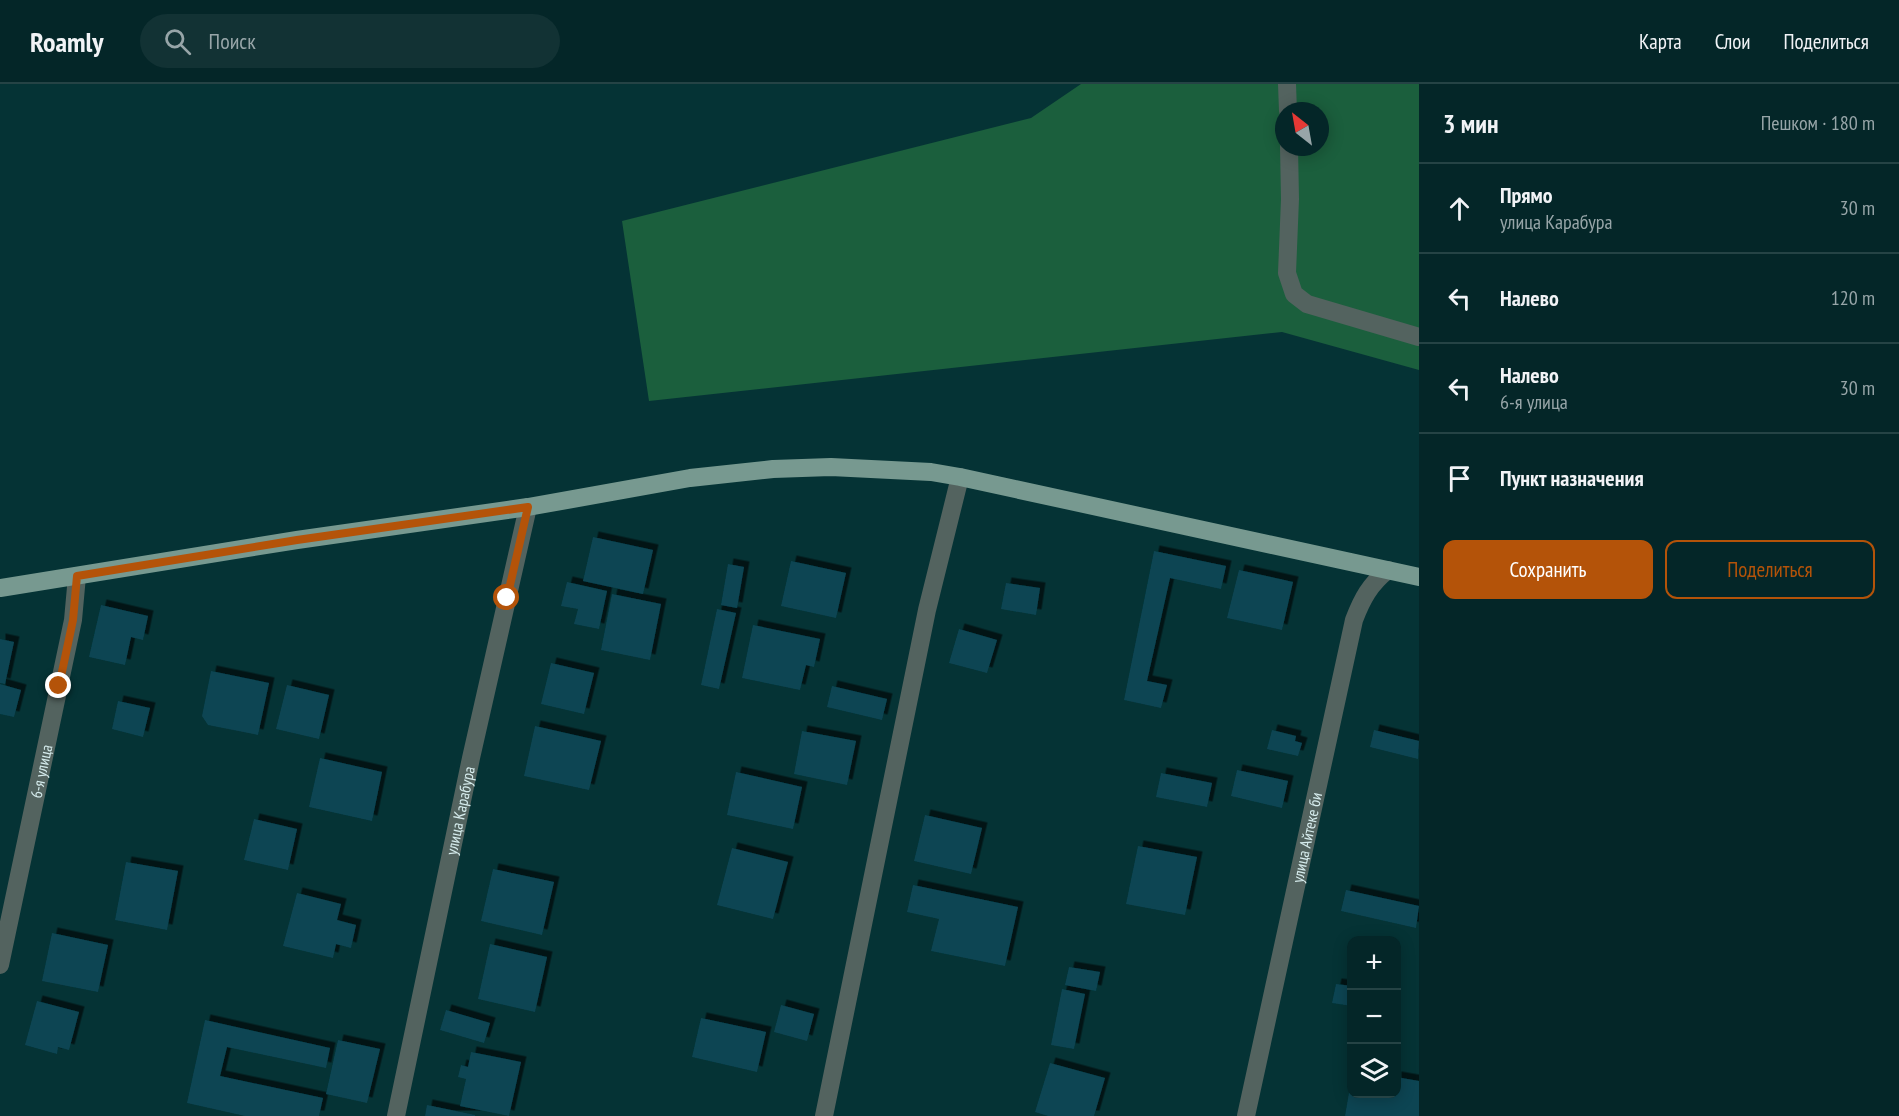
<!DOCTYPE html>
<html lang="ru">
<meta charset="utf-8">
<style>
:root{--surface:#042628;--page:#123234;--text:#f1f3f6;--muted:#97a5a8;--line:#254345;--accent:#b45309}
body{margin:0;font-family:"PT Sans Narrow",sans-serif;background:var(--page);color:var(--text)}
.controls{position:absolute;right:18px;bottom:18px;display:grid;overflow:hidden;border-radius:12px;box-shadow:0 3px 15px #0003}
.controls button{width:54px;height:54px;display:grid;place-items:center;padding:0;border:0;border-bottom:2px solid var(--line);background:var(--surface);color:var(--text);font:30px sans-serif}
.compass{position:absolute;left:1275px;top:18px;width:54px;height:54px;border-radius:50%;background:var(--surface);box-shadow:0 3px 15px #0003;rotate:329deg}
.stop{position:absolute;width:18px;height:18px;margin:-14px;border:4px solid #b45309;border-radius:50%;background:#fff}
.stop.end{background:#b45309;border-color:#fff;box-shadow:0 2px 6px #0008}
.list{margin:0;padding:0;list-style:none}
h2{display:flex;justify-content:space-between;align-items:center;height:78px;margin:0;padding:0 24px;font-size:26px}
h2 small{font-size:20px;font-weight:400;color:var(--muted)}
.list li{display:grid;grid-template-columns:39px 1fr auto;gap:18px;align-items:center;box-sizing:border-box;height:90px;padding:0 24px;border-top:2px solid var(--line)}
.list b{display:block;font-size:22px;white-space:nowrap}
.list p{margin:0;font-size:20px;white-space:nowrap;color:var(--muted)}
.list em{font-size:20px;font-style:normal;color:var(--muted)}
.actions{display:flex;gap:12px;padding:18px 24px}
.actions a{flex:1;padding:14px 0;border:2px solid var(--accent);border-radius:12px;text-align:center;font-size:21px;color:var(--accent)}
.actions .main{background:var(--accent);color:#fff}
.icon{flex:none;width:33px;height:33px;fill:none;stroke:currentColor;stroke-width:2;stroke-linecap:round;stroke-linejoin:round}
.map{position:relative;flex:none;width:1419px;height:1032px;overflow:hidden}
header{display:flex;align-items:center;gap:36px;box-sizing:border-box;height:84px;padding:0 30px;background:var(--surface);border-bottom:2px solid var(--line)}
header strong{font-size:28px}
nav{display:flex;gap:33px;margin-inline-start:auto;font-size:21px}
.search{width:420px;height:54px;background:var(--page);display:flex;align-items:center;gap:15px;box-sizing:border-box;padding:0 21px;border-radius:33px;color:var(--muted);font-size:22px}
main{display:flex}
aside{flex:1;background:var(--surface)}
.map>svg:first-child{display:block}
.green{fill:#1b5f3d;fill-rule:evenodd}
.building{fill:#0c4452;filter:url(#shadow)}
.lines{fill:none;stroke-linecap:round;stroke-linejoin:round}
.minor{stroke:#53635f;stroke-width:18}
.major{stroke:#779990;stroke-width:18}
.route{stroke:#b45309;stroke-width:8}
.labels{text-anchor:middle;stroke-width:5;stroke-linejoin:round;paint-order:stroke}
.street-label{font-size:16px;fill:#d6eced;stroke:#053335}
</style>
<header>
<strong>Roamly</strong>
<div class="search"><svg class="icon" aria-label="search" viewBox="0 0 24 24"><circle cx="10" cy="10" r="6"/><path d="M15 15l6 6"/></svg>Поиск</div>
<nav><a>Карта</a><a>Слои</a><a>Поделиться</a></nav>
</header>
<main>
<div class="map">
<svg width="1419" height="1032" viewBox="0 0 1419 1032">
<defs>
<filter id="shadow"><feDropShadow dx="5.5" dy="-5.5" stdDeviation="0" flood-color="#0009"/></filter>
</defs>
<rect width="100%" height="100%" fill="#053335"/>
<path class="green" d="M1081,0H1419V286L1282,248L649,317L622,137L1031,34ZM1284,27H1320V63H1284Z"/>
<path class="building" d="M593,453L653,466L643,510L583,497Z
M1154,467L1226,482L1221,505L1170,494L1147,597L1167,601L1161,624L1124,616Z
M791,477L846,489L836,534L781,522Z
M728,480L744,483L737,524L721,521Z
M1239,486L1293,498L1282,546L1227,534Z
M567,498L607,507L599,545L574,540L578,525L561,522Z
M1006,499L1040,504L1036,531L1001,525Z
M612,510L661,520L650,576L601,566Z
M101,521L148,532L143,556L131,553L125,581L89,573Z
M717,525L736,529L719,605L701,601Z
M753,541L820,555L814,583L806,581L800,606L742,594Z
M959,545L997,556L987,589L949,579Z
M0,555L14,558L5,600L0,599Z
M551,579L594,589L584,630L541,620Z
M211,587L269,599L258,651L208,641L202,632Z
M0,600L21,606L14,633L0,630Z
M287,601L329,611L319,655L276,645Z
M832,602L887,615L882,636L827,623Z
M118,617L150,624L143,653L112,645Z
M535,642L601,657L589,706L524,692Z
M1272,646L1296,652L1295,657L1302,659L1298,672L1267,665Z
M1374,646L1419,657L1418,675L1370,663Z
M802,647L856,657L847,701L794,690Z
M320,674L382,688L372,737L309,723Z
M1237,686L1288,697L1282,724L1231,712Z
M736,688L802,703L793,745L727,731Z
M1161,689L1212,699L1207,723L1156,713Z
M925,731L982,744L971,790L914,777Z
M254,735L297,745L288,786L244,776Z
M1138,762L1197,773L1185,831L1126,820Z
M732,764L788,778L773,835L717,821Z
M126,778L178,787L167,846L115,836Z
M493,785L554,798L542,851L481,837Z
M913,801L1018,823L1005,882L931,867L939,835L907,828Z
M1346,806L1419,822L1416,844L1341,827Z
M297,809L341,820L337,836L356,841L351,864L336,860L333,874L283,862Z
M52,849L108,861L98,908L42,897Z
M490,860L547,873L535,928L478,915Z
M1069,883L1100,888L1096,907L1065,901Z
M1336,900L1352,902V922L1332,919Z
M1062,905L1085,910L1074,965L1051,961Z
M37,917L79,928L69,966L58,963L57,970L25,961Z
M781,921L814,930L807,957L774,948Z
M446,926L490,939L484,959L440,946Z
M701,934L766,948L757,988L692,973Z
M205,936L330,964L326,984L227,963L220,992L323,1014L319,1032H245L187,1019Z
M338,956L380,965L367,1019L326,1010Z
M471,968L521,978L509,1032L460,1022L466,995L458,993L461,981L468,983Z
M1050,979L1105,994L1094,1032H1048L1035,1028Z
M1396,993L1419,997V1032H1345L1350,1003L1352,1010H1396Z
M427,1021L475,1031V1032H425Z"/>
<g class="lines">
<g class="minor">
<path d="M1287,0L1288,27"/>
<path d="M1289,63L1290,115L1287,189L1294,210L1307,220L1419,253"/>
<path id="s1" d="M0,881L73,536L77,492"/>
<path id="s2" d="M396,1032L471,674L528,423"/>
<path d="M824,1032L927,526L960,393"/>
<path id="s3" d="M1246,1032L1354,536C1362,515 1370,500 1388,486"/>
</g>
<path class="major" d="M0,504L297,456L528,423L690,394L773,385L831,383L931,388L960,393L1419,493"/>
</g>
<g class="lines">
<path class="route" d="M59,602L73,536L77,492L297,456L528,423L507,514"/>
</g>
<g class="labels">
<g class="street-label">
<text dy="6" stroke="none"><textPath href="#s1" startOffset="198">6-я улица</textPath></text>
<text dy="6" stroke="none"><textPath href="#s2" startOffset="312">улица Карабура</textPath></text>
<text dy="6" stroke="none"><textPath href="#s3" startOffset="285">улица Айтеке би</textPath></text>
</g>
</g>
</svg>
<div class="controls">
<button>+</button>
<button>−</button>
<button><svg class="icon" aria-label="layers" viewBox="0 0 24 24"><path d="M12 4l9 5-9 5-9-5zM3 14l9 5 9-5"/></svg></button>
</div>
<svg class="compass" viewBox="-18 -18 36 36"><path d="M0-13l5 13h-10z" fill="#e53935"/><path d="M0 13l5-13h-10z" fill="#97a5a8"/></svg>
<div class="stop" style="left:507px;top:514px"></div>
<div class="stop end" style="left:59px;top:602px"></div>
</div>
<aside>
<h2>3 мин<small>Пешком · 180 m</small></h2>
<ul class="list">
<li><svg class="icon" aria-label="ahead" viewBox="0 0 24 24"><path d="M12 20V5M6 11l6-6 6 6"/></svg><div><b>Прямо</b><p>улица Карабура</p></div><em>30 m</em></li>
<li><svg class="icon" aria-label="left" viewBox="0 0 24 24"><path d="M17 20v-9H6M10 6l-5 5 5 5"/></svg><div><b>Налево</b></div><em>120 m</em></li>
<li><svg class="icon" aria-label="left" viewBox="0 0 24 24"><path d="M17 20v-9H6M10 6l-5 5 5 5"/></svg><div><b>Налево</b><p>6-я улица</p></div><em>30 m</em></li>
<li><svg class="icon" aria-label="arrive" viewBox="0 0 24 24"><path d="M6 21V4h12l-3 4 3 4H6"/></svg><div><b>Пункт назначения</b></div></li>
</ul>
<div class="actions"><a class="main">Сохранить</a><a>Поделиться</a></div>
</aside>
</main>
